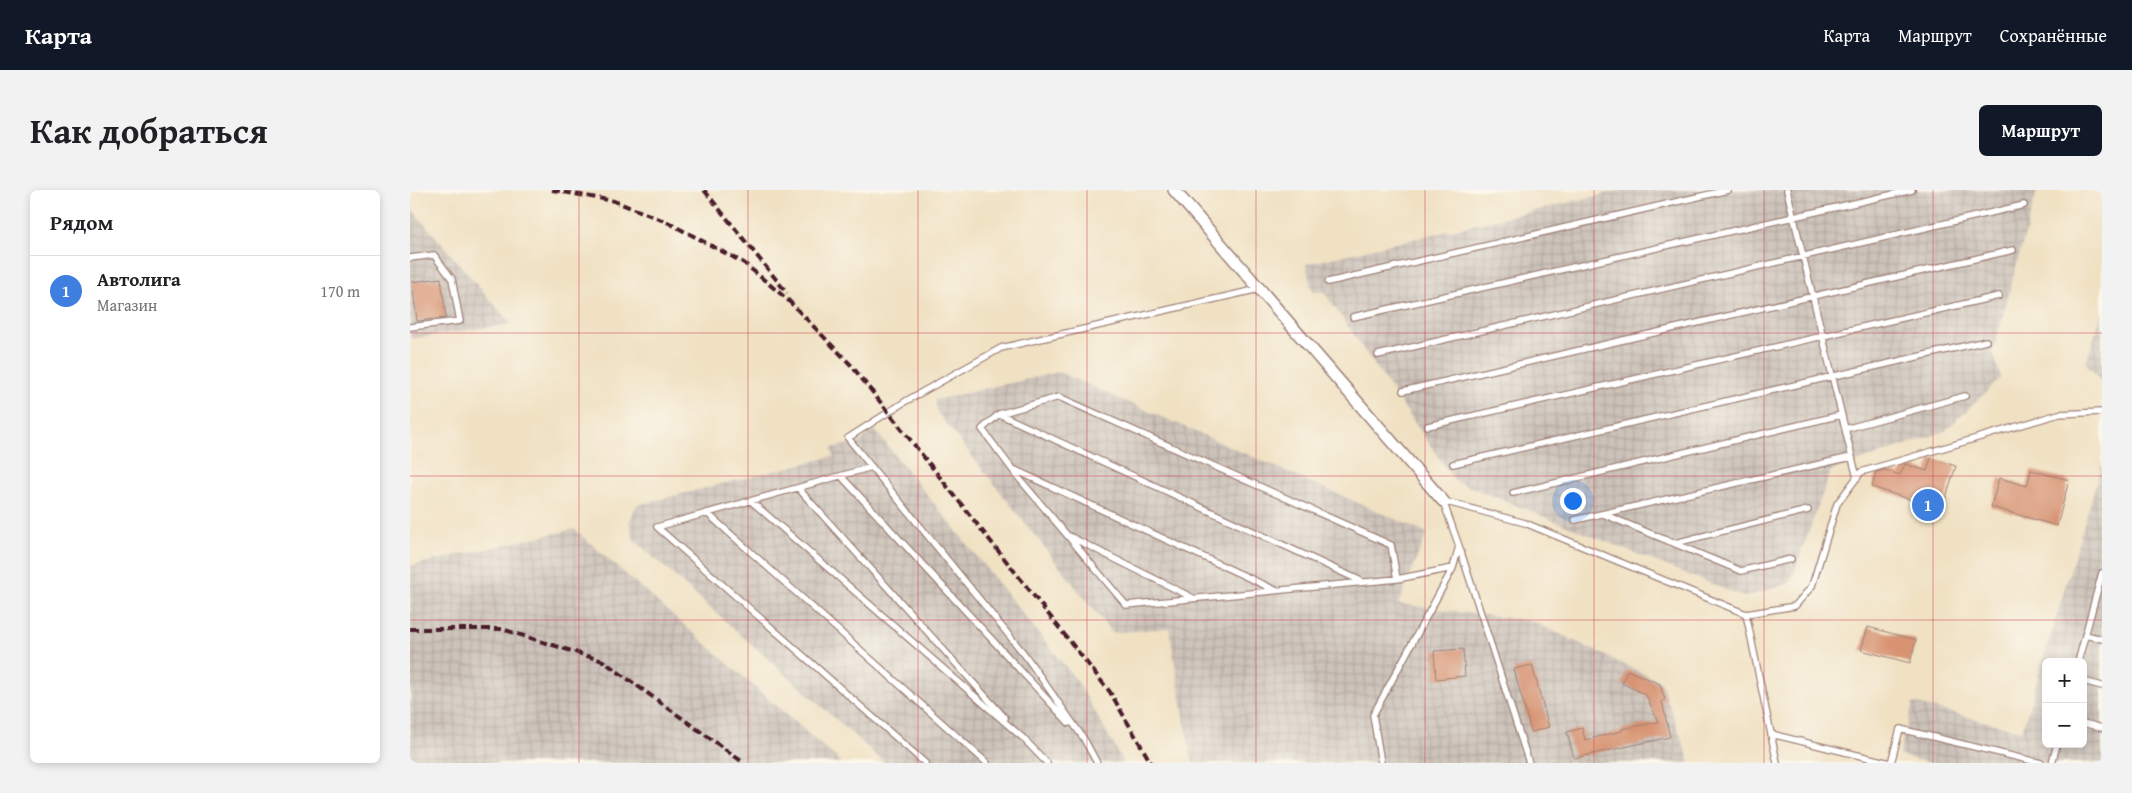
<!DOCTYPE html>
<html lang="ru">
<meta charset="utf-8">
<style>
:root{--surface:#fff;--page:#f2f2f2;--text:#202124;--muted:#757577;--line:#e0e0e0;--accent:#111827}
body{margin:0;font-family:"Gentium Book Plus",serif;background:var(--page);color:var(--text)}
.controls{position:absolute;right:15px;bottom:15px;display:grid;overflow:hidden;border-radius:8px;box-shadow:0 2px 8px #0003}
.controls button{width:45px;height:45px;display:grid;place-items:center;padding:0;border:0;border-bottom:1px solid var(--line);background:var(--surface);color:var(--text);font:25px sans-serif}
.you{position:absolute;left:1162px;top:310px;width:18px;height:18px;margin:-12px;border:4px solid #fff;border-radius:50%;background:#1a73e8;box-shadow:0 0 0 8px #1a73e833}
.badge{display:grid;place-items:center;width:32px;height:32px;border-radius:50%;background:var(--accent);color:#fff;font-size:16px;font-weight:700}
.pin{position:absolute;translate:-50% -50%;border:2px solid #fff;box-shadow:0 1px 5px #0006}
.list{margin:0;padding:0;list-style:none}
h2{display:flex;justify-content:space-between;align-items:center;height:65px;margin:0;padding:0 20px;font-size:21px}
h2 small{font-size:16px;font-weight:400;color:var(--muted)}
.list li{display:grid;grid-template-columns:32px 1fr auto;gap:15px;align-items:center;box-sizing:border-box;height:70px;padding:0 20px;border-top:1px solid var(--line)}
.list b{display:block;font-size:19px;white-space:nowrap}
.list p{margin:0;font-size:16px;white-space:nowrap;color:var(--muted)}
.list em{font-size:16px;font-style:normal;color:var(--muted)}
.map{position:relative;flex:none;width:1692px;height:573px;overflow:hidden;border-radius:8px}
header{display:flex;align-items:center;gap:30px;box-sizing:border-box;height:70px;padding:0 25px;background:var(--accent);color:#fff}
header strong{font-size:24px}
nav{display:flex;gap:28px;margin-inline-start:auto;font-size:18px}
.intro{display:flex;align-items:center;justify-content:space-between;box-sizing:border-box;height:120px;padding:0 30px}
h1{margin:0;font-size:35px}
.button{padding:12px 22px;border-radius:8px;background:var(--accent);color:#fff;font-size:18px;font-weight:700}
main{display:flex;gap:30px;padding:0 30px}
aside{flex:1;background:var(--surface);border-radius:8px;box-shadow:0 2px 8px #0003}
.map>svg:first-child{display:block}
.industrial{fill:url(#industrial-grid);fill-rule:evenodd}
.building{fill:#d79372}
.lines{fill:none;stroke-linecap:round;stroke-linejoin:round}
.lane-casing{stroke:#9d8077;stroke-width:8}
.street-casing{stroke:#9d8077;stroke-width:14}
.lane{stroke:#fff;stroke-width:5.5}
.street{stroke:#fff;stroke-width:11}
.rail{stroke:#4a1f2b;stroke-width:4;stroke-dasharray:8 4;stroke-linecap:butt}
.grid{fill:none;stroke:#d1495b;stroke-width:1;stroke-opacity:0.55}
</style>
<header>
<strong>Карта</strong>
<nav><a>Карта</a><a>Маршрут</a><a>Сохранённые</a></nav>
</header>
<div class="intro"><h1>Как добраться</h1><a class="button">Маршрут</a></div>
<main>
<aside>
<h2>Рядом<small></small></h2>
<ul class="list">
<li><span class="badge" style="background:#3f7fe0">1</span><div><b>Автолига</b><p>Магазин</p></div><em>170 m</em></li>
</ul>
</aside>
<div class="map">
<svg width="1692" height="573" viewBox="0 0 1692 573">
<defs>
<pattern id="industrial-grid" width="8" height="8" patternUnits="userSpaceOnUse" patternTransform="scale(1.25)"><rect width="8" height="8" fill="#ccc2b9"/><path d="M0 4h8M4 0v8" fill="none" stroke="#b1a69f"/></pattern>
</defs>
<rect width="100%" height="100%" fill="#fbf7ec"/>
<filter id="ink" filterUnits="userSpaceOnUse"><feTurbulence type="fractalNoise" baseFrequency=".02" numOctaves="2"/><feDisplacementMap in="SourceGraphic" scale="10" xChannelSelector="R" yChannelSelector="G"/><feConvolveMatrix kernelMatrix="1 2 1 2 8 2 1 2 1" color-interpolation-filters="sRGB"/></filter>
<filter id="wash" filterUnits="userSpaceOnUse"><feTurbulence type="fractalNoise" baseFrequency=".0096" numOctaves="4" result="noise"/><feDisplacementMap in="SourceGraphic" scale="20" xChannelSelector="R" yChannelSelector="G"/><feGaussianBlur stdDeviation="1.12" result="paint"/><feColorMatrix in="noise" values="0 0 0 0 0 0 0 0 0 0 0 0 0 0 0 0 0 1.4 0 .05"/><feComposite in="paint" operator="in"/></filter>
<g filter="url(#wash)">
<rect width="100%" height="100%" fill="#f0e1c3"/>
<path class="industrial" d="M1212,0H1627L1583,162L1591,188L1535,241L1421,281L1380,393L1334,407L1045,291L914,102H902L896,74Z
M0,17L101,134L0,149Z
M1692,123V193L1676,173Z
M649,182L1017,343L988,414L1122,431L1251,492L1280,573H782L759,438L702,443L527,222L525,210Z
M464,239L668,492L714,573H475L224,350L219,332L227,315L424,266L421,258L450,252Z
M1692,274V573H1519L1489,565L1503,513L1612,541ZM1636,472H1673V554H1636Z
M164,339L432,573H0V376Z"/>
<g id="blocks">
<path class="building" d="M31,88L36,128L7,131L2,92Z
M1521,268L1546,276L1532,320L1462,297L1466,282L1475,280L1490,285L1495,274L1517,281Z
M1621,280L1659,290L1647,336L1581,317L1589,288L1617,296Z
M1458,437L1506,450L1500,473L1451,460Z
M1053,459L1055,486L1026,489L1024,461Z
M1122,475L1139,537L1121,542L1104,479Z
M1217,480L1250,494L1255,510L1252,511L1260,547L1164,568L1157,542L1172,538L1175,550L1212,541V539L1248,532L1236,505L1212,493Z"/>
</g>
</g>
<g filter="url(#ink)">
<use href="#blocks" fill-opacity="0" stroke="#9d8077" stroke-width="1"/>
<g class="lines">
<g class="lane-casing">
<path id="lane" d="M1377,0L1447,288
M0,68L24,65L42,89L50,131L0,137
M918,92L1318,0
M943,127L1502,0
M968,165L1614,15
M993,201L1603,60
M589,224L951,391
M1018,236L1589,106
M1435,239L1555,206
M1043,274L1576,151
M462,277L247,337L515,573
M603,279L865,400
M431,286L659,533
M388,298L595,528
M1103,303L1431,225
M341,311L613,548L637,573
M1033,311L1115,333L1336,424L1385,416L1402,396L1427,314L1451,282L1649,224L1692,222
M297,323L577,573
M1193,324L1331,381L1381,369
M1165,330L1441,267
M659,346L783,408
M1265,353L1398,320
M1049,356L1119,573
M987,389L981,355L649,207L589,224L572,239L608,287L716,415L987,389L1043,378L1049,356L1033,311
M1336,424L1367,573
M1675,445L1692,449
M1668,472L1692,383
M1673,491L1692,496
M1673,533L1692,538
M1361,544L1480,573
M687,573L674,549L615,465L438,248L496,211L591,158L849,99
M971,573L963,525L1043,378
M1481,573L1490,539L1631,573
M1642,573L1647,554"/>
</g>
<g class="street-casing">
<path id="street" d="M764,0L1033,311"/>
</g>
<use href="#lane" class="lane"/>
<use href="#street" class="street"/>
<path class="rail" d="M142,0L204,11L257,32L334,73L378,110L441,175L700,502L741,573
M294,0L377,103
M0,439H92L193,471L334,573"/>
</g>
</g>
<path class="grid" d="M169,0V573M338,0V573M508,0V573M677,0V573M846,0V573M1015,0V573M1184,0V573M1354,0V573M1523,0V573M0,143H1692M0,286H1692M0,430H1692"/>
</svg>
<div class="controls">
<button>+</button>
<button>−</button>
</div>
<div class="you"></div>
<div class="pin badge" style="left:1518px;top:315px;background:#3f7fe0">1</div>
</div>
</main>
